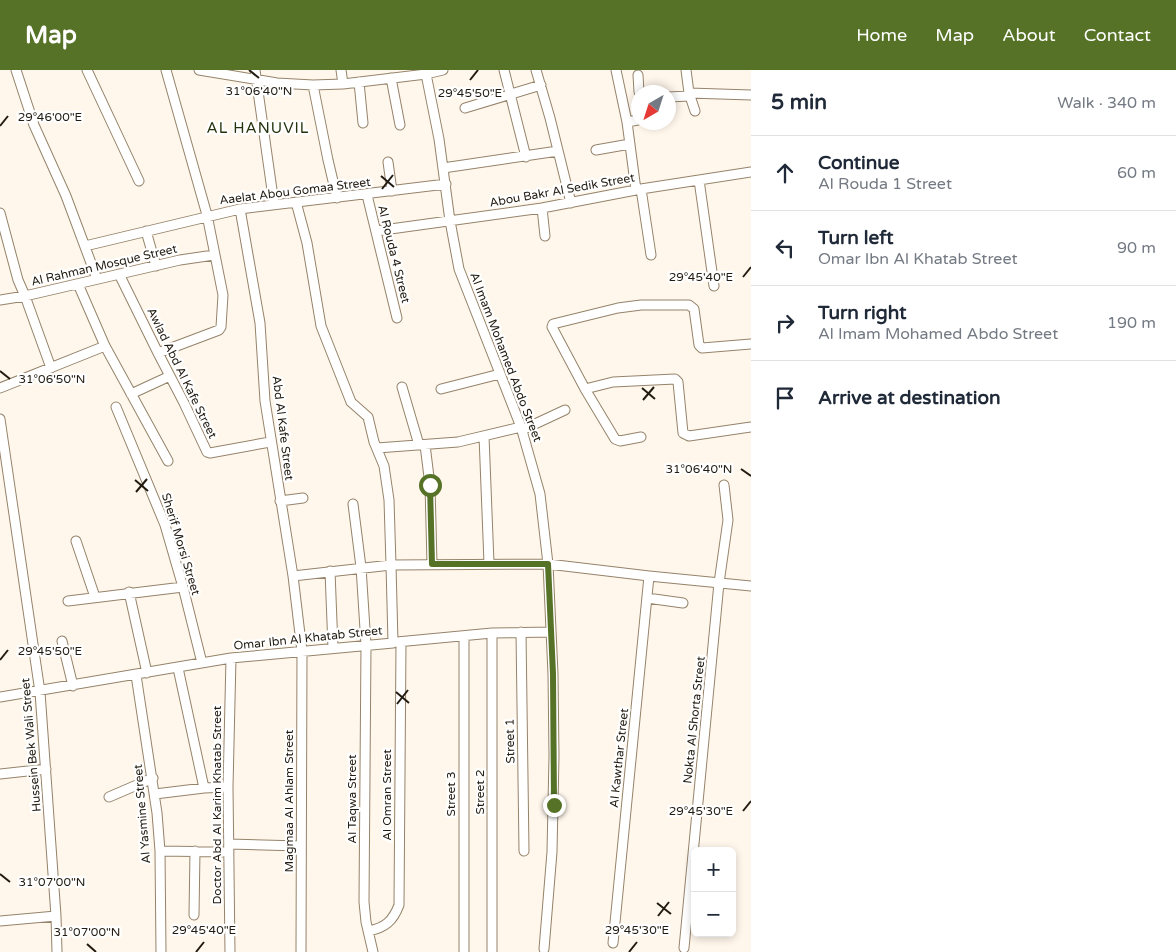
<!DOCTYPE html>
<meta charset="utf-8">
<style>
:root{--surface:#fff;--page:#f6f6f7;--text:#1f2937;--muted:#747a83;--line:#e0e1e3;--accent:#557226}
body{margin:0;font-family:"Varela Round",sans-serif;background:var(--page);color:var(--text)}
.controls{position:absolute;right:15px;bottom:15px;display:grid;overflow:hidden;border-radius:8px;box-shadow:0 2px 8px #0003}
.controls button{width:45px;height:45px;display:grid;place-items:center;padding:0;border:0;border-bottom:1px solid var(--line);background:var(--surface);color:var(--text);font:25px sans-serif}
.compass{position:absolute;left:631px;top:15px;width:45px;height:45px;border-radius:50%;background:var(--surface);box-shadow:0 2px 8px #0003;rotate:219deg}
.stop{position:absolute;width:15px;height:15px;margin:-11px;border:4px solid #557226;border-radius:50%;background:#fff}
.stop.end{background:#557226;border-color:#fff;box-shadow:0 1px 5px #0008}
.list{margin:0;padding:0;list-style:none}
h2{display:flex;justify-content:space-between;align-items:center;height:65px;margin:0;padding:0 20px;font-size:21px}
h2 small{font-size:16px;font-weight:400;color:var(--muted)}
.list li{display:grid;grid-template-columns:32px 1fr auto;gap:15px;align-items:center;box-sizing:border-box;height:75px;padding:0 20px;border-top:1px solid var(--line)}
.list b{display:block;font-size:19px;white-space:nowrap}
.list p{margin:0;font-size:16px;white-space:nowrap;color:var(--muted)}
.list em{font-size:16px;font-style:normal;color:var(--muted)}
.icon{flex:none;width:28px;height:28px;fill:none;stroke:currentColor;stroke-width:2;stroke-linecap:round;stroke-linejoin:round}
.map{position:relative;flex:none;width:751px;height:882px;overflow:hidden}
header{display:flex;align-items:center;gap:30px;box-sizing:border-box;height:70px;padding:0 25px;background:var(--accent);color:#fff}
header strong{font-size:24px}
nav{display:flex;gap:28px;margin-inline-start:auto;font-size:18px}
main{display:flex}
aside{flex:1;background:var(--surface)}
.map>svg:first-child{display:block}
.lines{fill:none;stroke-linecap:round;stroke-linejoin:round}
.minor-casing{stroke:#95836a;stroke-width:11}
.minor{stroke:#fff;stroke-width:9}
.route{stroke:#557226;stroke-width:6}
.ticks{fill:none;stroke:#221b11;stroke-width:2}
.labels{text-anchor:middle;stroke-width:4.5;stroke-linejoin:round;paint-order:stroke}
.street-label{font-size:12px;fill:#221b11;stroke:#fff}
.quarter-label{font-size:15px;letter-spacing:1px;fill:#24310d;stroke:#fff}
.ticks-label{font-size:12px;text-anchor:middle;fill:#221b11;stroke:#fff;stroke-width:4.5;stroke-linejoin:round;paint-order:stroke}
</style>
<header>
<strong>Map</strong>
<nav><a>Home</a><a>Map</a><a>About</a><a>Contact</a></nav>
</header>
<main>
<div class="map">
<svg width="751" height="882" viewBox="0 0 751 882">
<rect width="100%" height="100%" fill="#fff7ec"/>
<g class="lines">
<g class="minor-casing">
<path id="minor" d="M16,0L34,55L66,126L97,209
M87,0L139,111
M199,0L277,13L313,15L343,14L426,4L443,0
M255,0L274,134
M341,0L343,14
M504,0L526,87
M536,0L550,48L571,133
M616,0L627,52L636,120
M686,0L689,23L695,41
M426,4L439,69L450,151L459,199L521,357L540,424L548,494L553,604L554,686L552,782L544,879
M638,5L639,22
M391,8L400,55
M359,12L363,53
M313,15L328,90L337,128
M689,23L751,25
M668,27L690,26
M465,38L541,15
M627,52L638,50
M596,80L630,74
M388,92L392,121
M443,98L558,81
M699,110L714,216
M641,119L651,185
M367,125L397,248
M542,138L545,166
M240,139L260,253L265,331L293,506L302,581L301,882
M0,143L18,210L25,226L51,298
M146,161L156,196
M376,161L542,138L641,119L751,102
M85,176L240,139L446,114
M119,204L158,283L184,333L207,382L210,383L270,372
M78,214L105,276L168,391
M0,230L25,226L180,190L214,185
M158,283L219,260L221,257L223,225L207,145L166,0
M402,317L419,375
M0,318L105,276
M441,319L500,304
M585,319L613,312L675,309L678,312L683,363L689,366L751,357
M131,324L170,306
M116,337L165,455L183,517L202,593
M0,349L40,622L56,846L57,882
M522,360L565,340
M484,366L489,493
M641,367L620,371L615,369L585,319L552,257L553,254L618,238L641,235H689L694,239L699,275L702,278L751,274
M425,375L430,415L432,494
M377,378L458,372L521,357
M280,431L303,428
M353,434L361,497L366,575L364,832L366,852L373,882
M76,471L95,527
M330,501L333,578
M293,506L391,495L389,430L384,396L374,372L368,347L351,332L321,256L307,173L296,132
M129,522L147,603
M647,528L683,533
M68,531L183,517
M521,562L524,781
M464,566V882
M62,571L73,616
M397,572L492,563L551,562
M178,598L204,718
M136,605L157,743L160,781L161,882
M0,627L231,588L393,573L391,495L548,494L649,506L751,516
M0,704L46,699
M155,724L204,718L228,717
M109,727L153,708
M229,774L301,776
M160,781L229,782
M194,845L195,781
M0,851L56,846
M368,861C385,858 393,851 399,835L401,572
M613,873L649,506
M684,878L719,513L728,450L724,415
M230,882L228,717L231,588
M492,882V563"/>
</g>
<use href="#minor" class="minor"/>
</g>
<g class="lines">
<path class="route" d="M430,415L432,494H548L553,604L554,735"/>
</g>
<path class="ticks" d="M249,0L259,8M470,10L478,0M0,56L8,46M381,106L394,117M382,119L393,105M743,207L751,197M0,301L10,309M642,318L655,329M643,330L654,317M741,399L751,406M135,410L148,421M136,422L147,409M0,590L8,580M396,622L409,633M397,634L408,620M743,741L751,731M0,804L10,812M657,833L671,844M658,846L669,832M87,874L96,882M196,882L204,872M629,882L637,872"/>
<g class="labels">
<g class="street-label">
<text transform="translate(562 120) rotate(-10)" y="4">Abou Bakr Al Sedik Street</text>
<text transform="translate(295 121) rotate(-7)" y="4">Aaelat Abou Gomaa Street</text>
<text transform="translate(394 184) rotate(76)" y="4">Al Rouda 4 Street</text>
<text transform="translate(104 195) rotate(-13)" y="4">Al Rahman Mosque Street</text>
<text transform="translate(506 287) rotate(69)" y="4">Al Imam Mohamed Abdo Street</text>
<text transform="translate(182 303) rotate(64)" y="4">Awlad Abd Al Kafe Street</text>
<text transform="translate(283 358) rotate(83)" y="4">Abd Al Kafe Street</text>
<text transform="translate(181 474) rotate(73)" y="4">Sherif Morsi Street</text>
<text transform="translate(308 568) rotate(-6)" y="4">Omar Ibn Al Khatab Street</text>
<text transform="translate(694 650) rotate(-84)" y="4">Nokta Al Shorta Street</text>
<text transform="translate(510 671) rotate(-91)" y="4">Street 1</text>
<text transform="translate(31 675) rotate(-95)" y="4">Hussein Bek Wali Street</text>
<text transform="translate(619 688) rotate(-84)" y="4">Al Kawthar Street</text>
<text transform="translate(480 722) rotate(-90)" y="4">Street 2</text>
<text transform="translate(451 724) rotate(-90)" y="4">Street 3</text>
<text transform="translate(387 725) rotate(-90)" y="4">Al Omran Street</text>
<text transform="translate(352 729) rotate(-90)" y="4">Al Taqwa Street</text>
<text transform="translate(289 731) rotate(-90)" y="4">Magmaa Al Ahlam Street</text>
<text transform="translate(217 735) rotate(-90)" y="4">Doctor Abd Al Karim Khatab Street</text>
<text transform="translate(142 744) rotate(-95)" y="4">Al Yasmine Street</text>
</g>
<g class="quarter-label">
<text x="258" y="63">AL HANUVIL</text>
</g>
</g>
<g class="ticks-label">
<text x="259" y="25">31°06'40"N</text>
<text x="470" y="27">29°45'50"E</text>
<text x="50" y="51">29°46'00"E</text>
<text x="701" y="211">29°45'40"E</text>
<text x="52" y="313">31°06'50"N</text>
<text x="699" y="403">31°06'40"N</text>
<text x="50" y="585">29°45'50"E</text>
<text x="701" y="745">29°45'30"E</text>
<text x="52" y="816">31°07'00"N</text>
<text x="204" y="864">29°45'40"E</text>
<text x="637" y="864">29°45'30"E</text>
<text x="87" y="866">31°07'00"N</text>
</g>
</svg>
<div class="controls">
<button>+</button>
<button>−</button>
</div>
<svg class="compass" viewBox="-18 -18 36 36"><path d="M0-13l5 13h-10z" fill="#e53935"/><path d="M0 13l5-13h-10z" fill="#747a83"/></svg>
<div class="stop" style="left:430px;top:415px"></div>
<div class="stop end" style="left:554px;top:735px"></div>
</div>
<aside>
<h2>5 min<small>Walk · 340 m</small></h2>
<ul class="list">
<li><svg class="icon" aria-label="ahead" viewBox="0 0 24 24"><path d="M12 20V5M6 11l6-6 6 6"/></svg><div><b>Continue</b><p>Al Rouda 1 Street</p></div><em>60 m</em></li>
<li><svg class="icon" aria-label="left" viewBox="0 0 24 24"><path d="M17 20v-9H6M10 6l-5 5 5 5"/></svg><div><b>Turn left</b><p>Omar Ibn Al Khatab Street</p></div><em>90 m</em></li>
<li><svg class="icon" aria-label="right" viewBox="0 0 24 24"><path d="M7 20v-9h11M14 6l5 5-5 5"/></svg><div><b>Turn right</b><p>Al Imam Mohamed Abdo Street</p></div><em>190 m</em></li>
<li><svg class="icon" aria-label="arrive" viewBox="0 0 24 24"><path d="M6 21V4h12l-3 4 3 4H6"/></svg><div><b>Arrive at destination</b></div></li>
</ul>
</aside>
</main>
